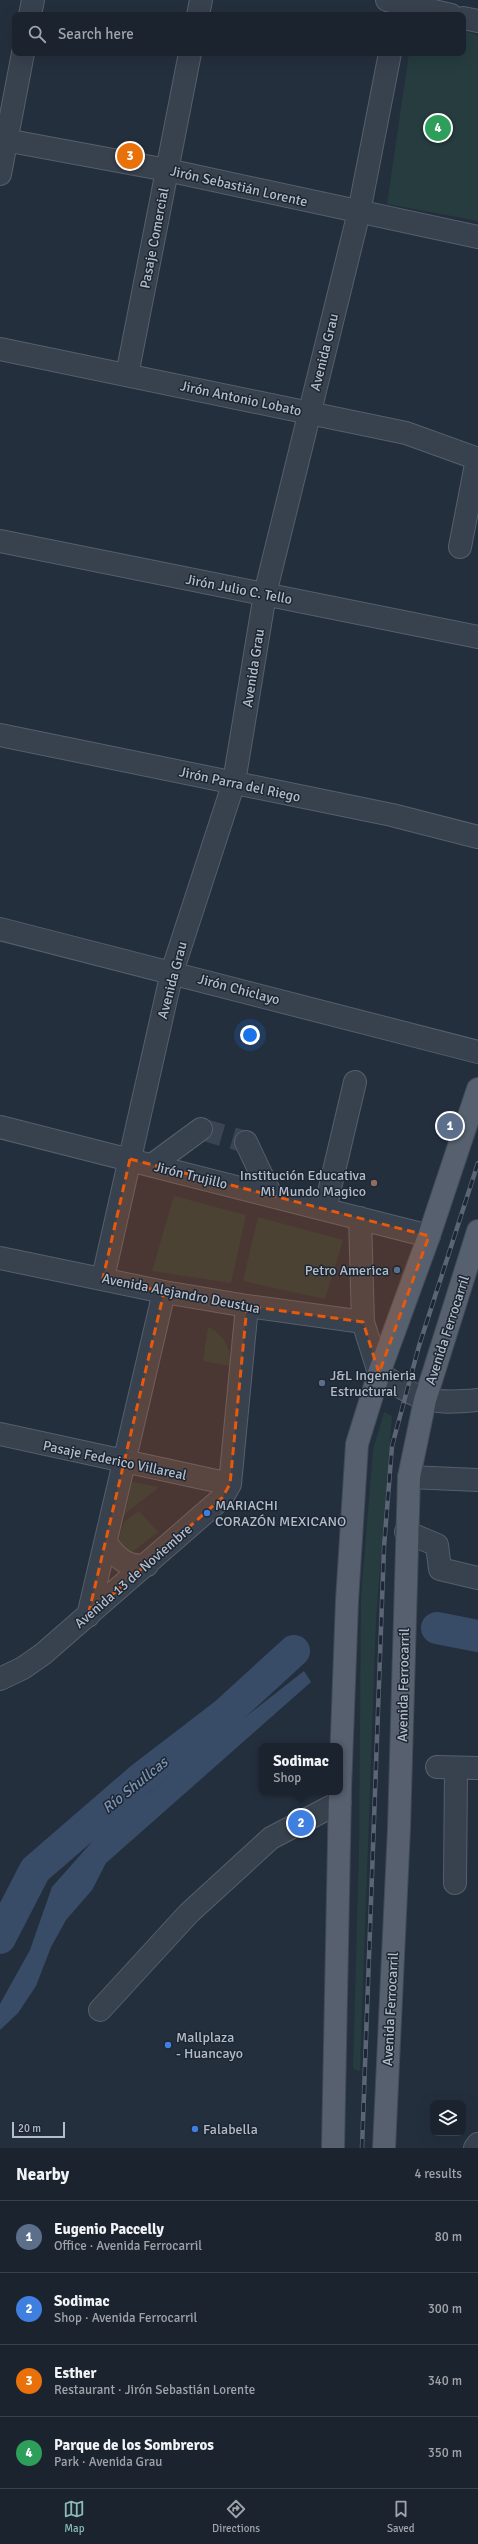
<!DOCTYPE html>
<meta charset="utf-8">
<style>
:root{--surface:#1b232e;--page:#282f3a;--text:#f1f3f6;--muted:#a0a4aa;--line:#39404a;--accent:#8bbbb9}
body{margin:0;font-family:Signika,sans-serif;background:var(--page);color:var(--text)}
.controls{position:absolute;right:12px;bottom:12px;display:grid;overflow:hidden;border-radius:8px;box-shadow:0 4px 16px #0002}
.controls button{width:36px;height:36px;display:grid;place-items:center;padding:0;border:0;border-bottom:1px solid var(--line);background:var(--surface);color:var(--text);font:20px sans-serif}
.scale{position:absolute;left:12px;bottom:10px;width:53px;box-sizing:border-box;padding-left:4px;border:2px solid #b4bcc9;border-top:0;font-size:11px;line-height:14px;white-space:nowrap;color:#b4bcc9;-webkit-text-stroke:3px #1d2633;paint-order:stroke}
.you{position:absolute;left:250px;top:1035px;width:14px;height:14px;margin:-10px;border:3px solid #fff;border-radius:50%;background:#1a73e8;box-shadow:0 0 0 6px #1a73e833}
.badge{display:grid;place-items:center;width:26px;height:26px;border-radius:50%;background:var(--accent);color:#fff;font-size:13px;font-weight:700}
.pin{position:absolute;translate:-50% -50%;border:2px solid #fff;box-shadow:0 1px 4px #0006}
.popup{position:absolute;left:259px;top:1743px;width:84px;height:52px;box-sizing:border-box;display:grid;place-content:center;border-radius:8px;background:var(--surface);filter:drop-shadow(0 1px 3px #0005);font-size:13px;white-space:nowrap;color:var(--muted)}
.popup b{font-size:15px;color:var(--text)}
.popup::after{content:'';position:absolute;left:50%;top:100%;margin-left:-8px;border:8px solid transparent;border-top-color:var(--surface)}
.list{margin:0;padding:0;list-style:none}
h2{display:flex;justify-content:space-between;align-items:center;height:52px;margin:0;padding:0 16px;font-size:17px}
h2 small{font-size:13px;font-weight:400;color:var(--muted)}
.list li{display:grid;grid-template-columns:26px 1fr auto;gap:12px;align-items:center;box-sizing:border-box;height:72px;padding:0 16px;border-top:1px solid var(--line)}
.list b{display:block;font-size:15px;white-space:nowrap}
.list p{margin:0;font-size:13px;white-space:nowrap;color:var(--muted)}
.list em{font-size:13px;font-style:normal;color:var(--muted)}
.icon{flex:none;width:22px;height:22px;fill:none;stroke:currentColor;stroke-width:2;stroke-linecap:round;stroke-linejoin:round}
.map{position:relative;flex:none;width:478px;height:2148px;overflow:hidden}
.search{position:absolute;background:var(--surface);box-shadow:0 4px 16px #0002;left:12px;right:12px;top:12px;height:44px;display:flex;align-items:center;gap:10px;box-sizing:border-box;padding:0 14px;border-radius:8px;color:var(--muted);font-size:15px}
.sheet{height:340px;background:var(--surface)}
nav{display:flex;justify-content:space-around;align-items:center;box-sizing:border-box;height:56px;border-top:1px solid var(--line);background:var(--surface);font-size:11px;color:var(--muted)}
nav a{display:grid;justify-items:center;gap:2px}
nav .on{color:var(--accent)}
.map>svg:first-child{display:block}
.green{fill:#263c3f}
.water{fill:#394c67}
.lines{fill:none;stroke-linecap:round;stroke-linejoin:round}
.river{stroke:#394c67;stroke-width:32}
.minor-tunnel{stroke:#3a4453;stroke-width:22;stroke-dasharray:22 11;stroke-linecap:butt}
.minor-casing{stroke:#565f6c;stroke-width:24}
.major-casing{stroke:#414a57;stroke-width:24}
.minor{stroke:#38414e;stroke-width:22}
.major{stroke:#56606e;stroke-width:22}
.rail-casing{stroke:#5a6575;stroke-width:4.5}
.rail{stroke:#1d2633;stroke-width:3;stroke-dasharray:9;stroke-linecap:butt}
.marked{fill:#e8590c;fill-opacity:0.2;stroke:#e8590c;stroke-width:3;stroke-dasharray:8 5;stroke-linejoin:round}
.education-dot{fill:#8d6e63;stroke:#1d2633;stroke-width:1.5}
.service-dot{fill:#5c6f8a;stroke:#1d2633;stroke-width:1.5}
.shop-dot{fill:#3f7fe0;stroke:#1d2633;stroke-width:1.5}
.labels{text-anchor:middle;stroke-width:3;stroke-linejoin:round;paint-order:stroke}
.street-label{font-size:14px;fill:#b4bcc9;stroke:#1d2633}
.poi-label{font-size:14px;fill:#b4bcc9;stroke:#1d2633;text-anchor:start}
.water-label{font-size:15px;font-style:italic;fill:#7c92b1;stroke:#1d2633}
</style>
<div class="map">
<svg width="478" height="2148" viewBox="0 0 478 2148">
<rect width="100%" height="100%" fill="#242f3e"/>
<path class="green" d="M463,31L478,35V221L387,204L409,53H463Z
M174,1196L246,1215L231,1283L152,1271Z
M258,1217L343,1240L325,1299L243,1281Z
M208,1327C225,1335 230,1348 231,1366L203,1361Z
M384,1412L392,1416L376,1619L360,2071L353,2069L359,1850L361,1596L373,1450Z
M132,1482L159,1487L125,1514Z
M139,1511L158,1532L131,1553L125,1551L118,1541L124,1522Z"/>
<path class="water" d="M304,1671L311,1682L106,1863L92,1890L66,1920L51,1947L36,1986L18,2013L0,2030V2004L30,1950L52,1887L106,1826Z"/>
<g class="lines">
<path class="river" d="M437,1628L478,1636
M0,1938L35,1870L139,1780L225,1714L294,1651"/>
<path class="minor-tunnel" d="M201,1129L246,1142"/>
<g class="minor-casing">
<path id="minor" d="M387,0L451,15
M30,15L33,0
M198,15L201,0
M463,18L478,21
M0,139L167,170L478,237
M0,174L23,53
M0,349L406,433L478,459
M127,375L190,53
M0,541L478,637
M460,547L477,459
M0,735L392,815L478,837
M0,929L478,1052
M0,1127L429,1236
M246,1142L271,1195
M152,1165L201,1129
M325,1209L355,1082
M360,1218L363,1322L379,1373C420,1400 428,1405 478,1400
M0,1258L164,1292L247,1306L363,1322
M103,1278L172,972L234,782L265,594L359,212L390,53
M0,1434L230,1484
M409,1477L478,1480
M406,1532L437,1545L440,1569L478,1578
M106,1543C117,1558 127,1568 147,1565
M88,1616L164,1292
M0,1679L23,1668L43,1654L222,1498L230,1484L247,1306
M437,1767L478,1768
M455,1883L456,1768
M100,2010L189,1913L271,1838L340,1802
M475,2148L478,2144"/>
</g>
<g class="major-casing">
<path id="major" d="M340,1790L347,1601L357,1444L379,1373L429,1236L478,1089
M333,2148L340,1792
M384,2148L399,1828L409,1477L425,1400L478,1231"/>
</g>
<use href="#minor" class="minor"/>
<use href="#major" class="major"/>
<g class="rail-casing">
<path id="rail" d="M362,2148L384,1547L392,1446L419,1346L478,1163"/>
</g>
<use href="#rail" class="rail"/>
</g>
<path class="marked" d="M130,1159L429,1236L379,1373L363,1322L247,1306L230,1484L222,1498L88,1616L164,1292L103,1278Z"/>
<circle class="education-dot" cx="374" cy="1183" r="4"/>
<g class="service-dot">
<circle cx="397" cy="1270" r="4"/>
<circle cx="322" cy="1383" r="4"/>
</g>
<g class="shop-dot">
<circle cx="207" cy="1513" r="4"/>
<circle cx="168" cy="2045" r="4"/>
<circle cx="195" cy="2129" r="4"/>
</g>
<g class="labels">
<g class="street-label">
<text transform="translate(239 186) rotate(13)" y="5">Jirón Sebastián Lorente</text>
<text transform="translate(154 238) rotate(-79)" y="5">Pasaje Comercial</text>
<text transform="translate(324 352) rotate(-76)" y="5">Avenida Grau</text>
<text transform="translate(241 398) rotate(12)" y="5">Jirón Antonio Lobato</text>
<text transform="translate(239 589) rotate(11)" y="5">Jirón Julio C. Tello</text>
<text transform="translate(253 668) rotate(-81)" y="5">Avenida Grau</text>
<text transform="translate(240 784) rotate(12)" y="5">Jirón Parra del Riego</text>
<text transform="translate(172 980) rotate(-75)" y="5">Avenida Grau</text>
<text transform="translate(239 989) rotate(15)" y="5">Jirón Chiclayo</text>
<text transform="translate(191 1175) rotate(14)" y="5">Jirón Trujillo</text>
<text transform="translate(181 1293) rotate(11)" y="5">Avenida Alejandro Deustua</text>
<text transform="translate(447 1330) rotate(-72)" y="5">Avenida Ferrocarril</text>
<text transform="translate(115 1460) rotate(12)" y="5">Pasaje Federico Villareal</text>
<text transform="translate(133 1576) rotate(-41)" y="5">Avenida 13 de Noviembre</text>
<text transform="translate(403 1685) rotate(-89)" y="5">Avenida Ferrocarril</text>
<text transform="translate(390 2009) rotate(-87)" y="5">Avenida Ferrocarril</text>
</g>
<g class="poi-label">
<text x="366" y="1180" text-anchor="end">Institución Educativa<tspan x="366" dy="16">Mi Mundo Magico</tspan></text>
<text x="389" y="1275" text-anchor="end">Petro America</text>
<text x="330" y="1380">J&amp;L Ingenieria<tspan x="330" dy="16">Estructural</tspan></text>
<text x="215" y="1510">MARIACHI<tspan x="215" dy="16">CORAZÓN MEXICANO</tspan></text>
<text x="176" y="2042">Mallplaza<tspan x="176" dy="16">- Huancayo</tspan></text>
<text x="203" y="2134">Falabella</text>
</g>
<g class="water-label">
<text transform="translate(135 1785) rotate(-39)" y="5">Río Shullcas</text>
</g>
</g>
</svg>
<div class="controls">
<button><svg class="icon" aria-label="layers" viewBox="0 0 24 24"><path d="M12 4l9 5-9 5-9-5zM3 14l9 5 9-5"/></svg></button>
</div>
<div class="scale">20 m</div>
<div class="you"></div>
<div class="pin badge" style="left:450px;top:1126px;background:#5c6f8a">1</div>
<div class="pin badge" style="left:301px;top:1823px;background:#3f7fe0">2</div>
<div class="popup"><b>Sodimac</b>Shop</div>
<div class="pin badge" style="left:130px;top:156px;background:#e8710a">3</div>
<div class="pin badge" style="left:438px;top:128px;background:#2e9e5b">4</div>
<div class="search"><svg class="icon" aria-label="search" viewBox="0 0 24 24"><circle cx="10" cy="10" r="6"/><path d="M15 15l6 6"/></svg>Search here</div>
</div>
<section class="sheet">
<h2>Nearby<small>4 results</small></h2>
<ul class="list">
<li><span class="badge" style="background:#5c6f8a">1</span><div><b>Eugenio Paccelly</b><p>Office · Avenida Ferrocarril</p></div><em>80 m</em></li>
<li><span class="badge" style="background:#3f7fe0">2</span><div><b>Sodimac</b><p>Shop · Avenida Ferrocarril</p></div><em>300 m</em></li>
<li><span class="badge" style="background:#e8710a">3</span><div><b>Esther</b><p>Restaurant · Jirón Sebastián Lorente</p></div><em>340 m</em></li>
<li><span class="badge" style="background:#2e9e5b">4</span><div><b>Parque de los Sombreros</b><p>Park · Avenida Grau</p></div><em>350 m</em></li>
</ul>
</section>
<nav>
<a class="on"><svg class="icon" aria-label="map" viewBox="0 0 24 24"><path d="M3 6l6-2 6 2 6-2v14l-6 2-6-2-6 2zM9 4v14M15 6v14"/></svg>Map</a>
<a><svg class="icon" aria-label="directions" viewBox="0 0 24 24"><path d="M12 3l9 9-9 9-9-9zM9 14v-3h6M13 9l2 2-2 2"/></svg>Directions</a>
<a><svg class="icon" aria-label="saved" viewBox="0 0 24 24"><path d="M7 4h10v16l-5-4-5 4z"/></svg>Saved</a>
</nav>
